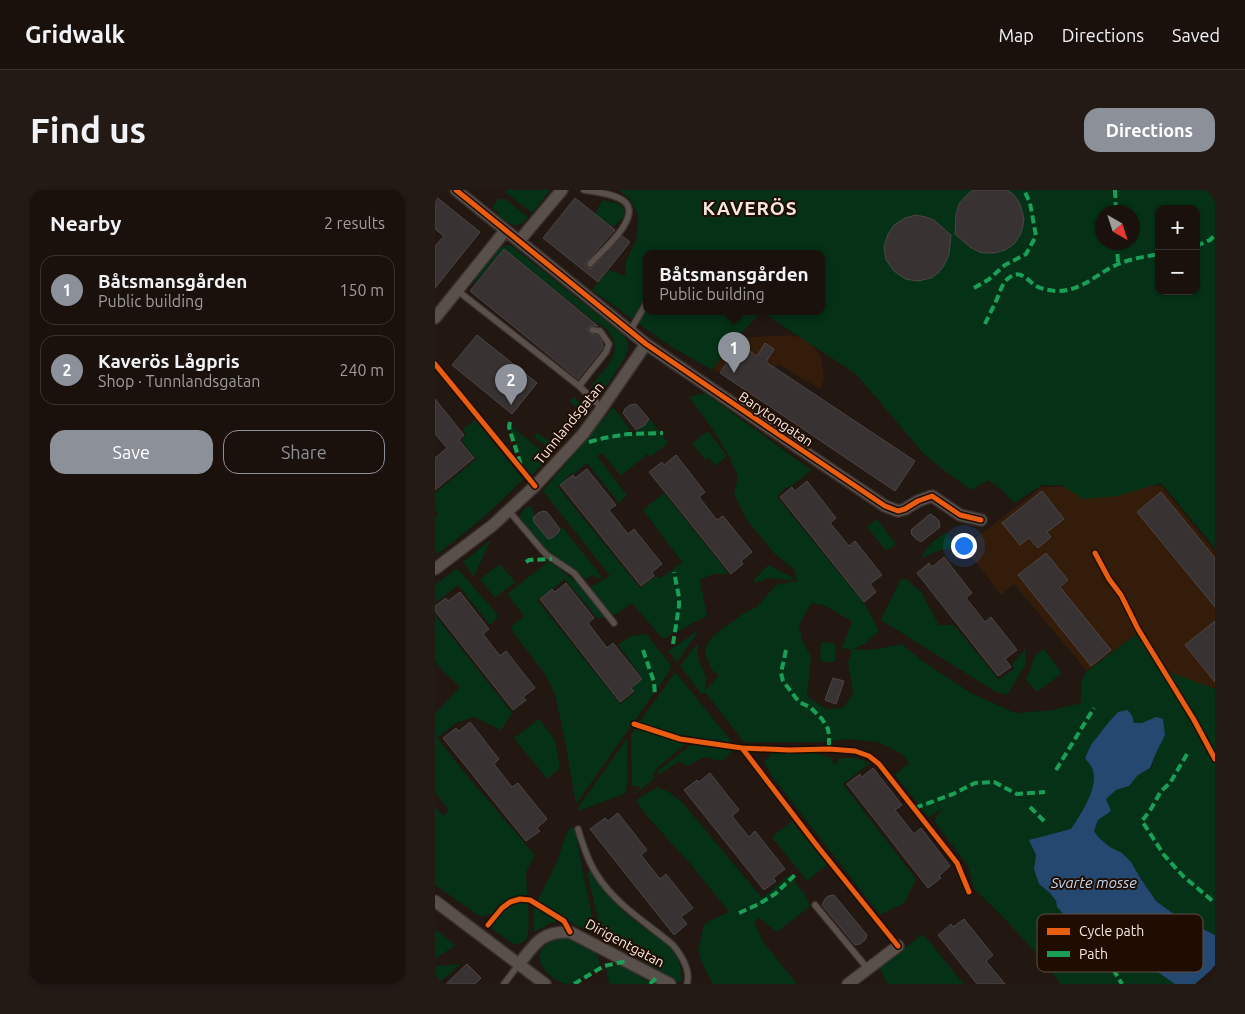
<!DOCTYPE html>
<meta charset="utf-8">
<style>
:root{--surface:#1a110d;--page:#231a16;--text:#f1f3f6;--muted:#9f9d9d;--line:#38312e;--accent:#8c9099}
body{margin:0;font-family:Ubuntu,sans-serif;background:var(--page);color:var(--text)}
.controls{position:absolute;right:15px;top:15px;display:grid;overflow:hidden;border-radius:10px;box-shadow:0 1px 4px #0004}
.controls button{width:45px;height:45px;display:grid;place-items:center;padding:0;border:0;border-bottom:1px solid var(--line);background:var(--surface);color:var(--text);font:25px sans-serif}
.compass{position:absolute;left:660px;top:15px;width:45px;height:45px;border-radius:50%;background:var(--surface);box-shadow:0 1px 4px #0004;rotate:141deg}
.you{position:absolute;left:528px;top:355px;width:18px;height:18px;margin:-12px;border:4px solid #fff;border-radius:50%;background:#1a73e8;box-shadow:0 0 0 8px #1a73e833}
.badge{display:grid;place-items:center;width:32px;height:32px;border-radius:50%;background:var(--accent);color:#fff;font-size:16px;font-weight:700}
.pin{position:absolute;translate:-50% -41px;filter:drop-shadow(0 1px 2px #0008)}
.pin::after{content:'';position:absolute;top:26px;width:18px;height:15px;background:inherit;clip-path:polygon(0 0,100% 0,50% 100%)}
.popup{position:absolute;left:208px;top:60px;width:182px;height:65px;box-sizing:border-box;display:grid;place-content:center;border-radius:10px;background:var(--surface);filter:drop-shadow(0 1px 4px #0005);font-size:16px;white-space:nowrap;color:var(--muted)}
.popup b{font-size:19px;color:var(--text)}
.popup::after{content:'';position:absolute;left:50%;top:100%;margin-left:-10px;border:10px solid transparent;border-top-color:var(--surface)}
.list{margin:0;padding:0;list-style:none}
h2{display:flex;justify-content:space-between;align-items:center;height:65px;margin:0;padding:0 20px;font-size:21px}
h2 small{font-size:16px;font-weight:400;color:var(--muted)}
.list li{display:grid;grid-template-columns:32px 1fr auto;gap:15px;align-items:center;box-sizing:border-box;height:70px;margin:0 10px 10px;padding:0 10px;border:1px solid var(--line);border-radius:15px}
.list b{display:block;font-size:19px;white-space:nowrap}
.list p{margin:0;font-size:16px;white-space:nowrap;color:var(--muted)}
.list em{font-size:16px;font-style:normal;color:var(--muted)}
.actions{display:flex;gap:10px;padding:15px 20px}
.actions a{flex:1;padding:11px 0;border:1px solid var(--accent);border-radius:15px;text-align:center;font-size:18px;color:var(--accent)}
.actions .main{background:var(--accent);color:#fff}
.map{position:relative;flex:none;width:780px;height:794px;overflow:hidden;border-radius:15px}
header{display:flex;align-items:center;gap:30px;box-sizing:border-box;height:70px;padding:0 25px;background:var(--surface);border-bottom:1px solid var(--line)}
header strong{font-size:24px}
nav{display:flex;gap:28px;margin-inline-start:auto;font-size:18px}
.intro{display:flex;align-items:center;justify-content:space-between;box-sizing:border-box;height:120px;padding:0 30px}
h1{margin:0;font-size:35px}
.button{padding:12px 22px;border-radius:15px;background:var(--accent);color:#fff;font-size:18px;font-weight:700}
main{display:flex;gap:30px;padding:0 30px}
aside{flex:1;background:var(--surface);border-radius:15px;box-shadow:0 1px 4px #0004}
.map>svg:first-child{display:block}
.built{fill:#341c0b}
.green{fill:#053116;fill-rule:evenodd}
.water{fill:#254871}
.building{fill:#383232;stroke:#4d4647}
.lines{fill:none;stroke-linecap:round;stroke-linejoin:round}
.lane-casing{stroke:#3a312d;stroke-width:8}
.street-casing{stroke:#3a312d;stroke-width:14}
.lane{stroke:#59504b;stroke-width:5.5}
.street{stroke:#59504b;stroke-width:11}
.quiet{stroke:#1a9f57;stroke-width:4;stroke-dasharray:8 4;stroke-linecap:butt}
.cycleway-casing{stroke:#200d02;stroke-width:8}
.cycleway{stroke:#e95d12;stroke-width:5}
.labels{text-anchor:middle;stroke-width:4;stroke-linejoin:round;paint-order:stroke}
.street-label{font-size:14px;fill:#f6e7de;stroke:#200d02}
.water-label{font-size:15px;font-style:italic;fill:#bfd7f4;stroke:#200d02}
.district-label{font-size:19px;font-weight:bold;letter-spacing:1px;fill:#f6e7de;stroke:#200d02}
.key{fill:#200d02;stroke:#604e44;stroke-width:1}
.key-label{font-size:14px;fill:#f6e7de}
</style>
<header>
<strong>Gridwalk</strong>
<nav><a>Map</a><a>Directions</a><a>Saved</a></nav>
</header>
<div class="intro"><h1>Find us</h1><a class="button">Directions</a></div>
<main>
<aside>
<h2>Nearby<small>2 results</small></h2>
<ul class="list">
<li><span class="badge">1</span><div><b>Båtsmansgården</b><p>Public building</p></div><em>150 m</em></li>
<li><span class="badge">2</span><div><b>Kaverös Lågpris</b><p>Shop · Tunnlandsgatan</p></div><em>240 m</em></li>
</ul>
<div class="actions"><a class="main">Save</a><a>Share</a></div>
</aside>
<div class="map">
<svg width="780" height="794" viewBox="0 0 780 794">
<rect width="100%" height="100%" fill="#221711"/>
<path class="built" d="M356,145L373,150L386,167L389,189L385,199L343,174L319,207L265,169L294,151L318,147Z
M726,296L780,362V499L774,503L734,482L707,440L652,481L579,394L566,405L529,357L607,297Z"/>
<path class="green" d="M71,0H115L97,23L71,3Z
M184,0H780V358L726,293L682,306L648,309L627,295H607L579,313L567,300L553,290L536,300L506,278L488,263L421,184L327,122H386V64H212V122H326L299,151L277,180L235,156L157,100L174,80L190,86L191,71L202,48L203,25L196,10ZM724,19H761V101H724ZM668,22H698V52H668Z
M63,9H70L93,27C81,42 74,34 63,24L64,22L61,20L60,22L57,18Z
M168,10C178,13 193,13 189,27L178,37L160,24L165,14Z
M71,55L77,56L83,61L187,144C191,148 194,153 193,159C193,165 173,196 167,200C164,202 163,201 160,200L157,196L158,193C164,186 171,179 176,170C186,153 175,138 159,131L69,59L38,95L40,88L62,61L65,58Z
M270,203L376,280L359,294L348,300L342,307L431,416L444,441L429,454L418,459L437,460L467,454L486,470L536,503L580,523L618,520L646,513L647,498V489L652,481L707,440L734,482L780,499V745L740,725L721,711L706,689L701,680L687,663L675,657L664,648L659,641L670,609L681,600L694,596L703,585L716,578L721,563L707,533H699L698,528L695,523L683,522C670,536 659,550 650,568C652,571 655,574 657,578C665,596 646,624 636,639L595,650L601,665L599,679L604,694L615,703L621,711L622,717L638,735L646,731C654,734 661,736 667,742C673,748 679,757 686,761C705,772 723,782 741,794H626L603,765L565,724L539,699L533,676L499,631L507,618L494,628L460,585L474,573L467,564L443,552L412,549L388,552H309L270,502L267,504L264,501L245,476L261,455H263V469L271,487L270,501L284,485L277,480L270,464L272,455L278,446L309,423L322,417L341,395L362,391L359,379L340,364L312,330L299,304L303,287L294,266L279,241L254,207ZM376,413L388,415L417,431L407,458L417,460L413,472L418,503L408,518L391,519L372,506L376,467L367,450L364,435Z
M138,207L148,216L151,221L149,225L121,259L117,261L115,260L99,247L102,243L114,251L142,218L135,211Z
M178,217L195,239L193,241L197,245L216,230L233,253L215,267L212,264L186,286L167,263L162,266L192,305L184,313L152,273L139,284L137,283L123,297L205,398L221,386L226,388L247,372L208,320L229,303L294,384H278L265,390L272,426L228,449L197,413L177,427L162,428L130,389L102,410L185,514L200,502L197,498L208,489L183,455L196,446L211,444L236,475L234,482L141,614L131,557L120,504L110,484L75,438L89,426L72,404L114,371L145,395L156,397L175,386L108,301Z
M40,230L88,289C62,317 33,341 2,364L0,361V327L3,324L0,319V303L41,269L26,250L31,245L28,239Z
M76,236L114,267L96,286L88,276L86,269L76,243L75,239Z
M273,241L292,266L280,276L274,268L270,270L257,253Z
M95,315L100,325L98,328L99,332L113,349C119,348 123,346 126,339L125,338H128L167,387L166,388H161L158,385L150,389C139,376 124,372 112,361C101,352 93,339 85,327C86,322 91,317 95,315Z
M442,329L461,354L451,361L432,337Z
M510,343H512L522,357C508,359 498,362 486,369C490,357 500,350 510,343Z
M54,351H55L39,387L28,372Z
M65,374L80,392L60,408L45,389Z
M333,375L358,388V390L333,388L320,393L318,391Z
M22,378L62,424V428L55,435L23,395L0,413V395Z
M471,389L486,402L504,435H519L564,490L579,479L577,475L590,459L591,474L572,505L561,502L446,430L465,390Z
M0,425L77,523L66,540L39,527L21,533L2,548L39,594L100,665L91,682L92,705L74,709L66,715L58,723L46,727L0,695V617L8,626L14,620L0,602V524L25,497L7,480L0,471Z
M261,442L262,443L242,472L233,461Z
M386,451L400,454V470L399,472H388L385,469Z
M609,459L627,483L602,502L591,490L600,466Z
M241,483L297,552L296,554L236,543L204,533L238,485Z
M104,529L120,550L125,578L112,589L79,548Z
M203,539L226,545L251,551L253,552L220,580L218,590L201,603H199L205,598L203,596H197V594L196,544L199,540Z
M192,548V592L191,603L146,620H143L145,615Z
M258,553L298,560L287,571L269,567L252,576L244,571L225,584H223V581Z
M338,562L357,564L376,562L397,568L399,575L405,568H422L435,573L408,594L481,689L469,713L445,725L336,585L329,572Z
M222,597L234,602L247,612L327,708L354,685L369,703L375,716L342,742L324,728L319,732L329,753L362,794H278L266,771L263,760L269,735L276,730L294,722L258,677L211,625L201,610Z
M357,631L392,675L372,691L337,647Z
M138,637L142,649L146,673L159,735V741L158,742L152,741L101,713L121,674L132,642L135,638Z
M155,680H158C172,714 205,735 235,756C244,767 246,778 247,792H243L167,746L153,686V682Z
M93,711C93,718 95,742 92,748C89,753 83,754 78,754L56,738C65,722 72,711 93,711Z
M99,716L123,730L124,731L114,734L99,742L98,729Z
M0,739L20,755L0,769Z
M488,744L528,793V794H452L445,778L462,764Z
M129,747L137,748L161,760L165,776C158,781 143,793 134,794C127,794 123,791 117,787C95,770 104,751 129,747Z
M25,774L3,794H0V776Z
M185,774L198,781L216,794H174L171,778Z"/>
<path class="water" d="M692,520C697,524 698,528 699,533H707L721,527L728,529L730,545L721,563L715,578L703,585L694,596L681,600L671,609L676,621L663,630L659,641L664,648L675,657L687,663L696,672L706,689L721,711L740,725L780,745V775L776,780L760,794H740L721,781L705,773L695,765L685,761L667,742L659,736L646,731L638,735L622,717L621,711L615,703L604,694L599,679L601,665L594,650L636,639C646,624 665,596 657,578C655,574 652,571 650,568L656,555L673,533L683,522Z"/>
<path class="building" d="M538,0H572L579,5L585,14L589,29L587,40L585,45L579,54L570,60L560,63H550L544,62L535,57L520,44L521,24L524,14L531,6Z
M0,6L45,42L0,98V56L9,46L0,39Z
M140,8L180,40L152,71L150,75L152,78L156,79L158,77L187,46L195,52L163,92L108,48Z
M481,25L491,27L499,30L516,45L514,65L508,77L503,83L496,88L483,91L470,89L459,81L451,70L449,57L453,44L459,35L470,28Z
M69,59L163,136H155L152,139L153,141L155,144L162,145L166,150L168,156L167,159L143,189L35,101Z
M42,145L102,193L77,224L17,175Z
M330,153L339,159L331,172L480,271L460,301L285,183L304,154L322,166Z
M0,209L29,245L24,250L39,268L0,300V268L12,258L0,244Z
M201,214L214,229L210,235L201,240L188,223L190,219L195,215Z
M241,265L270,302L264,307L282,330L288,326L317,362L306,371L308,374L296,384L214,282L227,272L229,275Z
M152,279L181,315L174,320L193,344L199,339L227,374L217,382L219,386L206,396L125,295L138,285L140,288Z
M372,291L401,328L395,333L414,356L420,351L447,385L435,394L441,402L429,412L345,307L357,297L360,301Z
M607,301L629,329L612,342L616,347L603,358L594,348L585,355L567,333Z
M726,302L780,368V417L702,322Z
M108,321L112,322L125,339L123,343L117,348L113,349L99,332L98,328L103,323Z
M495,324L500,327L504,331L505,337L486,352L481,349L477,345L476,340Z
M611,363L633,390L625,397L676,460L656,476L583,385Z
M509,367L537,403L531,408L550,432L556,427L582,460L570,469L576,477L563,486L482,383L494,373L497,377Z
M131,393L159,428L153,433L172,458L178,453L207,489L196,498L199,501L185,512L105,409L117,399L120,402Z
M25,402L54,439L48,444L65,466L71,461L100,498L88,507L91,510L78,520L0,421V416L11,408L13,411Z
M780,431V492L750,455Z
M398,488L409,491L401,514L390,510Z
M35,532L64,569L59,574L77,597L83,593L112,629L102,638L105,641L91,651L8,548L21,538L24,541Z
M438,578L467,615L460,620L479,644L486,638L515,676L504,686L506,688L493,698L412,594L425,584L427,587Z
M275,583L304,620L297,626L314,647L320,641L350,679L338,688L341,691L329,700L249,600L262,590L264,592Z
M183,623L212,660L206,665L225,689L231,684L258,718L246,727L252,734L239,745L155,639L170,628L173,631Z
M399,705L432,745L430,750L425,754L420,755L387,715L390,709L393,706Z
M529,729L558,765L551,771L570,794H542L503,745L516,734L518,737Z
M32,774L46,788L40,794H11Z"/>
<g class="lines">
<g class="lane-casing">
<path id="lane" d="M149,0C161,2 181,4 190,12C207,28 165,63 155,74
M23,101L144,196L167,218
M195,141L212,112
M144,196L171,162L174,154L165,141L157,140
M74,321L107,360L112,365L139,383L179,433
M143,639C148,655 153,671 162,685C181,715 212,733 238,755C247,766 256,780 252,794
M380,715L433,779
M69,794L84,774"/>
</g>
<g class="street-casing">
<path id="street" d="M21,0L211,154L334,238L450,316L463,321L470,319L483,311L497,306L525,325L546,330
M84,51L127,0
M0,128L70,41
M0,379L58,335L100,296L148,244L167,218L211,154
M0,711L110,794
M84,774C100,754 106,741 135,742L235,794
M413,794L463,756"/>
</g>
<use href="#lane" class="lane"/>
<use href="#street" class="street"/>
<path class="quiet" d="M680,0L681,22
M682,52L683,74
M761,56L775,50L780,45
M539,98L553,90L570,75L591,64L601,46L595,13L589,0
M550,134C553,127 557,120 560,113C565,104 566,93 575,87C586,79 593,91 601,96C607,99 613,100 620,101C645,102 659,86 679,76C693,69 709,67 724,64
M75,232L74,237L75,241L86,275
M154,252L169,248L193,244L228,243
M91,372L94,370L117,369
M238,454L244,416V407L239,382
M208,460L219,492L220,505
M351,460L346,483L348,491L364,512L375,517L387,529L393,539L394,545V559
M752,564L735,593L726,601L716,619L707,631L729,665L748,686L780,713
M621,580L659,518
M595,617L609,631
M480,618L518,604L540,593L559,592L582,604L610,602
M304,723L324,714L340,704L362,683
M672,769L687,794
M139,794L169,776L192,771
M215,794L222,787"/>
<g class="cycleway-casing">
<path id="cycleway" d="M21,0L211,154L334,238L450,316L463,321L470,319L483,311L497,306L525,325L546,330
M0,174L100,296
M660,363L674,389L686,405L703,439L759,530L780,569
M199,534L245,549L307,558L383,657L463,756
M307,558L354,560L394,559L420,561L434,566L444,574L522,673L534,702
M53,735L67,718L75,712L85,709L95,710L129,731L135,742"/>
</g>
<use href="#cycleway" class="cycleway"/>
</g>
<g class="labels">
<g class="street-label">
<text transform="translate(341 229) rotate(34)" y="5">Barytongatan</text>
<text transform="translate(134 233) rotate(-51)" y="5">Tunnlandsgatan</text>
<text transform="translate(190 753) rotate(28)" y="5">Dirigentgatan</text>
</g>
<g class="water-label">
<text x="659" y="698">Svarte mosse</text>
</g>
<g class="district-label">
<text x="315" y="25">KAVERÖS</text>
</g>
</g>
<rect x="602" y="724" width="166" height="58" rx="8" class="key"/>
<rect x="612" y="738" width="23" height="7" fill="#e95d12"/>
<rect x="612" y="761" width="23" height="6" fill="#1a9f57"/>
<g class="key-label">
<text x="644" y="746">Cycle path</text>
<text x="644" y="769">Path</text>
</g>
</svg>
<div class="controls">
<button>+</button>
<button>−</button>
</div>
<svg class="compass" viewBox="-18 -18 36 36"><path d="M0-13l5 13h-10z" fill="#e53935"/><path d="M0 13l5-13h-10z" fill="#9f9d9d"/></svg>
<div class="you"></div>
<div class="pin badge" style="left:299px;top:183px">1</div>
<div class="popup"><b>Båtsmansgården</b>Public building</div>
<div class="pin badge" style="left:76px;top:215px">2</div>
</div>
</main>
